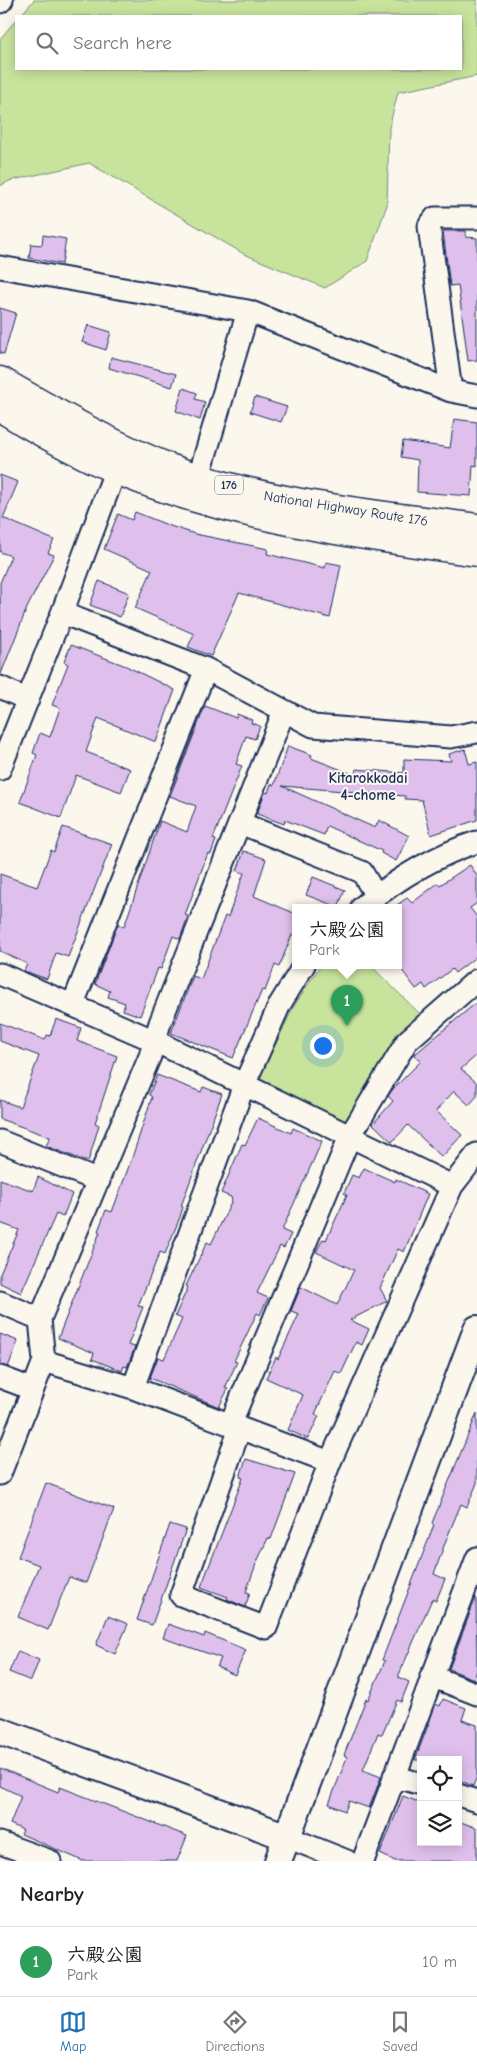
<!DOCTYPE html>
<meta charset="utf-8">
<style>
:root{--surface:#fff;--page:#f6f6f6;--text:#202124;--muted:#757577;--line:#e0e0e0;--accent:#1f6fb2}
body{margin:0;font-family:"Comic Neue","Klee One",sans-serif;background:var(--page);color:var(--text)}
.controls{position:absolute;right:15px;bottom:15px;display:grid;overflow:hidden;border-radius:0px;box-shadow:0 2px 12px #0003}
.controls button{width:45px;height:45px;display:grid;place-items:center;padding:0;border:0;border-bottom:1px solid var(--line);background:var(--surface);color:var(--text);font:25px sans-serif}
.you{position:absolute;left:322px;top:1045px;width:18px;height:18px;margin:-12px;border:4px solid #fff;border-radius:50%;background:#1a73e8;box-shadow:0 0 0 8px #1a73e833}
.badge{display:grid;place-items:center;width:32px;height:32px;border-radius:50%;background:var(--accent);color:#fff;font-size:16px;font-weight:700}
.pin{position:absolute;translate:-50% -41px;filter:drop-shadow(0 1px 2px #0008)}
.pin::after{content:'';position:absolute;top:26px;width:18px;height:15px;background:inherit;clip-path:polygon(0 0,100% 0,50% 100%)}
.popup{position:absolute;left:292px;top:904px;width:110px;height:65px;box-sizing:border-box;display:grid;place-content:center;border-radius:0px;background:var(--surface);filter:drop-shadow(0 1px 4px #0005);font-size:16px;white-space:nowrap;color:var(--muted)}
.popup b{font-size:19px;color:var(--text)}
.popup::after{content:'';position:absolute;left:50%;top:100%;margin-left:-10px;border:10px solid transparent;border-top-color:var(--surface)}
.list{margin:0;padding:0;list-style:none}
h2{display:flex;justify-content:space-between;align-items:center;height:65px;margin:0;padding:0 20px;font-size:21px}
h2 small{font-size:16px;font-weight:400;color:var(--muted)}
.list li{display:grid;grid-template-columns:32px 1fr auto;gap:15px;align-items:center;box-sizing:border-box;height:70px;padding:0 20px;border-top:1px solid var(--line)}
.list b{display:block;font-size:19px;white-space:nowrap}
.list p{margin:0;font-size:16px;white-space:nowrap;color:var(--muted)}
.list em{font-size:16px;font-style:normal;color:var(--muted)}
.icon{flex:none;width:28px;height:28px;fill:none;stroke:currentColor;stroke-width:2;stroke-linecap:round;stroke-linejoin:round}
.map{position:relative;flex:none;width:477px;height:1861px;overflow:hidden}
.search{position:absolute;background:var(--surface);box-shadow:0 2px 12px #0003;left:15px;right:15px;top:15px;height:55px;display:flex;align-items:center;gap:12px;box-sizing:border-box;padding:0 18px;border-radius:0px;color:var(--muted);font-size:19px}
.sheet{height:135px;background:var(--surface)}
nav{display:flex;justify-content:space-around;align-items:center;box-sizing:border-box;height:70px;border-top:1px solid var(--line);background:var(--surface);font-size:14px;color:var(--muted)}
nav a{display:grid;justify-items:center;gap:2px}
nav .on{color:var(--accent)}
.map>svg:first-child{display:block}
.green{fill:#c8e49c;stroke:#728a7d}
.building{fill:#dfc0ed;stroke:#1b2f5e}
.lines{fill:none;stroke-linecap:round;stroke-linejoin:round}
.minor-casing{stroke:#1b2f5e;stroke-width:25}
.tertiary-casing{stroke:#1b2f5e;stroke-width:30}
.trunk-casing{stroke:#1b2f5e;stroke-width:31}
.minor{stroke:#fbf7ec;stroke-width:21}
.tertiary{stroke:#fbf7ec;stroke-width:26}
.trunk{stroke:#fbf7ec;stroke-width:28}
.labels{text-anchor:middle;stroke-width:4;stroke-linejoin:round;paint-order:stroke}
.shield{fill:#fbf7ec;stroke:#5e6b89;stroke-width:1}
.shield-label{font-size:12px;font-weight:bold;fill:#1b2f5e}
.street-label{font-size:14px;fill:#1b2f5e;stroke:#fbf7ec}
.neighbourhood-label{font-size:15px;font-weight:bold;fill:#1b2f5e;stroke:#fbf7ec}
</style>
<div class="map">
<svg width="477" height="1861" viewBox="0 0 477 1861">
<rect width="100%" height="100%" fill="#fbf7ec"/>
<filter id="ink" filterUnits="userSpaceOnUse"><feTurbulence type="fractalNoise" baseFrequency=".02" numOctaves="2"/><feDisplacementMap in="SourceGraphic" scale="10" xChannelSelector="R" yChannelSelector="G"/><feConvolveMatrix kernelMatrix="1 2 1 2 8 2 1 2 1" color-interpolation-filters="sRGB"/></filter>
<g filter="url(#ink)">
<path class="green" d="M34,0H477V76L398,92L389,128L387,205L367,261L325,288L244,254L89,163L9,181L0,186V39L16,20V69H461V16H20Z
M321,965H370L420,1014C390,1047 368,1084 346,1123L259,1079L294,1006Z"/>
<path class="building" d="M443,231H466V237L477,238V360L468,361L458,285L450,286Z
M43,235L66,239L62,264L29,258L31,244L42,245Z
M0,308L16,313L4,354L0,353Z
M88,325L111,332L106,350L82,342Z
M111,357L176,374L172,387L109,368Z
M183,388L197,393L195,399L205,402L200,420L176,411Z
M255,397L287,407L281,422L250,412Z
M454,419L477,422V466L473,465L471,496L417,492L418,460L401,457L403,441L450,448Z
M0,475L18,482L3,518L54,540L48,553L54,555L27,608L1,674L0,583L11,556L0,552Z
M135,512L170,526L195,534L268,549L267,554L325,568L326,562L341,565L330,618L239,593L211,656L188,647L194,634L135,608L152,570L104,549L118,514L132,520Z
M99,581L129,593L120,617L90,605Z
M71,645L126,666L175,690L156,742L98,718L86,752L130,769L121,792L76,775L61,818L20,802L37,755L33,753L40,733L50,737L60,708L52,705L68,664L64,662Z
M205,706L236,718L237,714L252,720L251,723L260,726L255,739L246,736L236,764L242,766L213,839L216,840L211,854L208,853L185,915L188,916L180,939L173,936L161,969L158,968L140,1016L123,1010L125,1003L108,997L110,991L95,984L118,924L124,927L160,821L187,832L196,806L170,796Z
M288,746L312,755L311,758L355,775L356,769L404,773V759L451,761L449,754L465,749L469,764L477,762V820L431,835L422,800L405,799V796L282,786L375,828L379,820L409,836L396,861L381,853L382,851L327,826L324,835L285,820L284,824L257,814L265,792L268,793L271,784L274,785Z
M63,827L112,844L68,957L56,953L47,979L24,971L27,964L0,951V874L37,887L51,850L54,852Z
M244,851L266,859L254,896L296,914V936L292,935L279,967L275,965L265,991L262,990L233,1058L171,1033L193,976L201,979L225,916L228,917L244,873L237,871Z
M470,865L477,876V903L470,908L477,917V956L455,973L452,969L426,989L423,984L416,989L398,965V907H394L407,898L412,903L438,883L440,885Z
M313,877L345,890L338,907L306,895Z
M477,1002V1055L461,1069L477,1083V1096L469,1105L454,1091L436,1111L462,1135L442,1157L408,1125L392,1142L373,1124L393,1101L388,1096L393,1089L421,1061L414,1055Z
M56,1019L81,1028L77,1041L117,1056L95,1123L99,1125L88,1162L46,1146L50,1137L0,1119V1100L20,1107L39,1056L0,1041V1023L45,1040L47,1035L50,1036Z
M157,1075L201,1092L203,1087L222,1094L181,1206L183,1207L180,1217L165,1254L160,1252L138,1306L143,1307L128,1345L135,1347L127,1367L124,1366L122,1371L92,1359L94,1353L58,1338L100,1232L98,1231L106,1210L112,1212L132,1158L152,1097L149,1095Z
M258,1118L291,1133L293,1128L322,1141L282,1230L291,1234L284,1248L280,1246L257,1293L268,1298L260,1315L257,1313L234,1361L237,1362L225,1388L228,1389L219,1407L150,1378L158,1357L164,1359L182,1319L175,1316L188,1287L186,1286L207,1242L211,1244L232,1201L231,1197L221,1193L242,1144L245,1145Z
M364,1168L395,1182L396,1179L428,1194L404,1252L398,1249L380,1288L387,1301L350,1320L369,1329L362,1345L356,1342L341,1374L335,1371L315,1414L319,1416L308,1439L288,1430L303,1395L266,1378L276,1357L278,1359L299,1314L291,1311L301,1287L337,1305L354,1270L316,1252L323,1239L326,1240L347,1195L344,1193L352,1175L359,1178Z
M38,1177L72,1194L63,1217L56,1214L21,1293L0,1283V1274L19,1230L0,1223V1179L33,1191Z
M0,1334L18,1341L8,1367L0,1365Z
M477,1413V1483L467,1507L461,1504L446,1540L434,1574L445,1579L436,1601L432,1599L398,1677L409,1682L401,1702L397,1700L382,1735L378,1733L363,1770L381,1777L369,1808L349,1801L345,1811L329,1804L347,1757L344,1755L366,1699L368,1700L385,1661L382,1660L434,1525L432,1523Z
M246,1459L295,1474L271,1539L268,1538L256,1564L246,1592L250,1593L245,1607L227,1599L228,1597L201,1587L243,1478L240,1477Z
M46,1483L114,1509L86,1583L69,1577L48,1630L18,1617L39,1565L18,1557Z
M170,1524L186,1529L152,1625L137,1620Z
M476,1597L477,1670L474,1679L449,1669Z
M108,1616L128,1624L115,1654L96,1645Z
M168,1624L204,1637L205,1633L246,1650L235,1675L217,1667L221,1658L163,1638Z
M18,1651L39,1660L31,1681L9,1672Z
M443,1699L466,1708L462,1720L477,1725V1776L473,1786L458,1780V1760H415L436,1704L440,1706Z
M0,1768L58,1792L60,1787L187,1836L177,1861H83L21,1834L23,1830L10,1824L21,1796L0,1786Z
M403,1796L421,1803V1842H458V1821L477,1828V1861H395L380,1854Z"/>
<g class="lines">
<g class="minor-casing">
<path id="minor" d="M0,2L2,0
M0,267L248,311L451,391L477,396
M451,391L429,226L435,218H477
M199,476L248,311
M62,613L206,669L313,726L451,737L477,732
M0,687L28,700
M0,769L62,613L116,469
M240,823L362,872L376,896
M362,907C396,880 436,855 477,842
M0,974L155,1041L452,1186
M73,1004L206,669
M0,1141L99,1181
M0,1302L40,1319
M44,1361L133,1388L330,1462L452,1186L477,1154
M0,1377L32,1389
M133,1388L244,1085L280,1004L304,965
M230,1425L350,1136L407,1041L477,980
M240,1428L181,1595L266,1628L330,1462
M0,1474L44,1361L40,1319L150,1056L160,1023L284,711
M431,1676L477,1694
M394,1776L421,1784
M458,1795L477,1801
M287,1837L347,1861
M0,1843L50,1861
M363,1861L477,1558"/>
</g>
<g class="tertiary-casing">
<path id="tertiary" d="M0,1731L287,1837
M278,1861L477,1329"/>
</g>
<g class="trunk-casing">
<path id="trunk" d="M0,381C56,413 112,446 172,469C269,505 376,514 477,528
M0,407C54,441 113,472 173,491C272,523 375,537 477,552"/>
</g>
<use href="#minor" class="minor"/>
<use href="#tertiary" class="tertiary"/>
<use href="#trunk" class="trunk"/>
</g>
</g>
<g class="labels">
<rect class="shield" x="215" y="475.5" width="28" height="19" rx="4"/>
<g class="shield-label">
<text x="229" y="489">176</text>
</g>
<g class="street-label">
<text transform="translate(346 508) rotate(9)" y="5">National Highway Route 176</text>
</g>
<g class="neighbourhood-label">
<text x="368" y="783">Kitarokkodai<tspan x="368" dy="17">4-chome</tspan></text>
</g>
</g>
</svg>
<div class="controls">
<button><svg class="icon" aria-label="locate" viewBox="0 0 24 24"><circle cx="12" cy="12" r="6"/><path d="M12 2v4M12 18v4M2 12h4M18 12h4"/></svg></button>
<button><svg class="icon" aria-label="layers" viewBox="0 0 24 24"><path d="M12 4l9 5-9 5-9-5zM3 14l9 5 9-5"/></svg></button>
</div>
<div class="you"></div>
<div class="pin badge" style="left:347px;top:1026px;background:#2e9e5b">1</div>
<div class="popup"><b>六殿公園</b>Park</div>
<div class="search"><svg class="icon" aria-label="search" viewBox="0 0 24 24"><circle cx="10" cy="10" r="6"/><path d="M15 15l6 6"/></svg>Search here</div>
</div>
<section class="sheet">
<h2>Nearby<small></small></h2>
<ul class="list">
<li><span class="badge" style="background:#2e9e5b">1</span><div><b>六殿公園</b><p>Park</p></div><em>10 m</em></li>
</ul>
</section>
<nav>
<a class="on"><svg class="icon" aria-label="map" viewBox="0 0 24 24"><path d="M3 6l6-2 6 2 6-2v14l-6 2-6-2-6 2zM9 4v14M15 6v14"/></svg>Map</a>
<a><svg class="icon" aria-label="directions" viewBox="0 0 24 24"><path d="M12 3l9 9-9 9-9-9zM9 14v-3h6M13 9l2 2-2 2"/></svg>Directions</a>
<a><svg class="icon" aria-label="saved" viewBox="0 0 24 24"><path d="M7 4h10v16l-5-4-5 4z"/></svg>Saved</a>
</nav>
